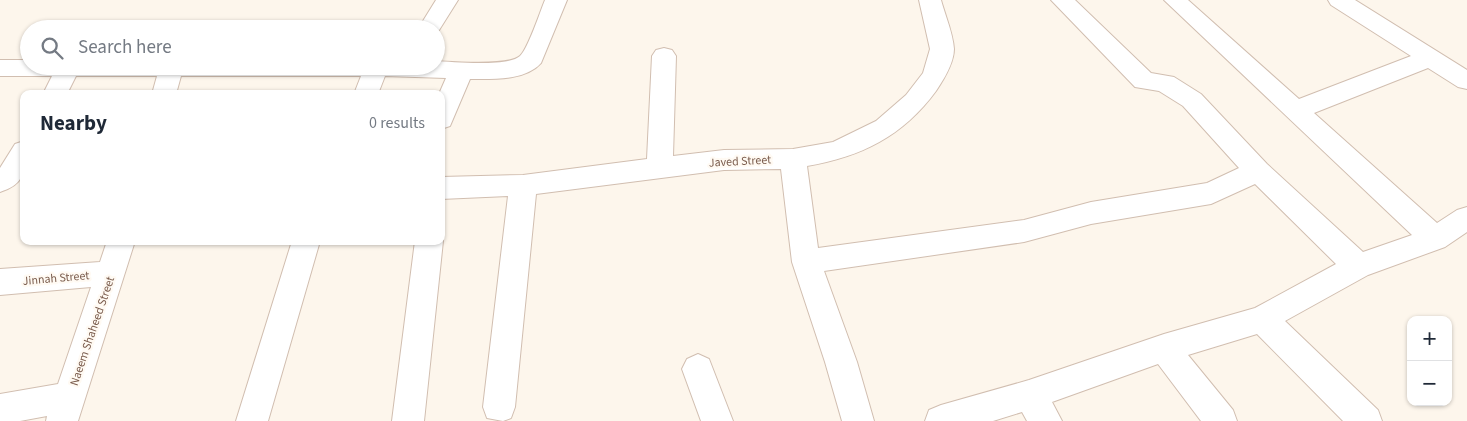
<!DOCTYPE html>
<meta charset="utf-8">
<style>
:root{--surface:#fff;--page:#f6f6f7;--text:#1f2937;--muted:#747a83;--line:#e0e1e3}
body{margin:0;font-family:"Source Sans 3",sans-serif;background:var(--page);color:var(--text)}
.controls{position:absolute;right:15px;bottom:15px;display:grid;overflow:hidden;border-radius:10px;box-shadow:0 1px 4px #0004}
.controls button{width:45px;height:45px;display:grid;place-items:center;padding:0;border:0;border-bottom:1px solid var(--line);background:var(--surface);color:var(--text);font:25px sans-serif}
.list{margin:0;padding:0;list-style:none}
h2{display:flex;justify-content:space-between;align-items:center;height:65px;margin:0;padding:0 20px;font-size:21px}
h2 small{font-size:16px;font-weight:400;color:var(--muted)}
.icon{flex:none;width:28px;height:28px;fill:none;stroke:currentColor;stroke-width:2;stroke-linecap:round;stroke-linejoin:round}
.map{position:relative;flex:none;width:1467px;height:421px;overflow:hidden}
.search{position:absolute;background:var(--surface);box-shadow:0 1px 4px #0004;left:20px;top:20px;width:425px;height:55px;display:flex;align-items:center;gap:12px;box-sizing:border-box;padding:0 18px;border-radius:28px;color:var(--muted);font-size:19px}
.panel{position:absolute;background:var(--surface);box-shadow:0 1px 4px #0004;left:20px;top:90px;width:425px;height:155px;border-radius:10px}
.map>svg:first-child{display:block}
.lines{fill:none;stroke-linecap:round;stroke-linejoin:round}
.minor-casing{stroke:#d1beb0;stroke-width:2}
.minor{fill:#fff;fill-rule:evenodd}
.labels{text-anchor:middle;stroke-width:4.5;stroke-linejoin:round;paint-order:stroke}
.street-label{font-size:12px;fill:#7a5c4d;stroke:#fffaf3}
</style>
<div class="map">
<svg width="1467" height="421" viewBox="0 0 1467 421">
<rect width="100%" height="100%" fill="#fdf6ec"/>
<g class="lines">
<g class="minor-casing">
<path id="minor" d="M436,0H458L436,35V29H418Z
M545,0H567L541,63C525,81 492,79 470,79L450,126L441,129V94H439L446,78L385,76L378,94H354L361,76H181L176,94H152L157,76H76L67,94H43L52,76H0V60H29V66H436V61C453,62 508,67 520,56C528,49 540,12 545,0Z
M919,0H941C945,15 953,33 954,49C954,63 944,79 936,91C903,136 861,157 807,166L818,248L1024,220L1091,202L1207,183L1239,168L1183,106L1159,91L1135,87L1051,0H1075L1151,73L1174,77L1201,94L1267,164L1363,252L1412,235L1164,0H1188L1299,99L1411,56L1331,5L1328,0H1355L1467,70V89L1458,87L1428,68L1314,113L1437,223L1457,210L1467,207V232L1445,247L1368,275L1285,321L1378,410L1382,421H1343L1257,334L1188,355L1233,410L1237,421H1201L1158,364L1052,402L1062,421H1027L1022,412L993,421H925L929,410L941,405L1029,380L1164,334L1255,308L1336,264L1255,184L1211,204L1091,224L1024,242L824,271L857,362L874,421H842L825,362L792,262L781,169L724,170L536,194L515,407L511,418L503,421L487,418L483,407L508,196L441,199V177L523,175L647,159L652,56L656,50L664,48L672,50L676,56L673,156L724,150L793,149L833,142L876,121L906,95L923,73L930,49Z
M24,141C24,167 29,183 0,192V168L15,144Z
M441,237L443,241L424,421H392L415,241H441Z
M107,241H135L78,421H46L47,416L20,421H0V394L58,384L91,287L0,295V269L100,262Z
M292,241H320L268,421H236Z
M698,354L709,359L733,421H701L682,369L687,359Z"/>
</g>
<use href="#minor" class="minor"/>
</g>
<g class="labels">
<g class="street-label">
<text transform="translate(740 161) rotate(-3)" y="4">Javed Street</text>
<text transform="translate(56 278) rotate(-5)" y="4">Jinnah Street</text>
<text transform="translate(92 331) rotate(-71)" y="4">Naeem Shaheed Street</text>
</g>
</g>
</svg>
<div class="controls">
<button>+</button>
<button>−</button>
</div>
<div class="search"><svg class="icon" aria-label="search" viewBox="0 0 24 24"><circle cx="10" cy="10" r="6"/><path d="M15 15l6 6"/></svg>Search here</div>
<section class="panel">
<h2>Nearby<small>0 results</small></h2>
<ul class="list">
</ul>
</section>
</div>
